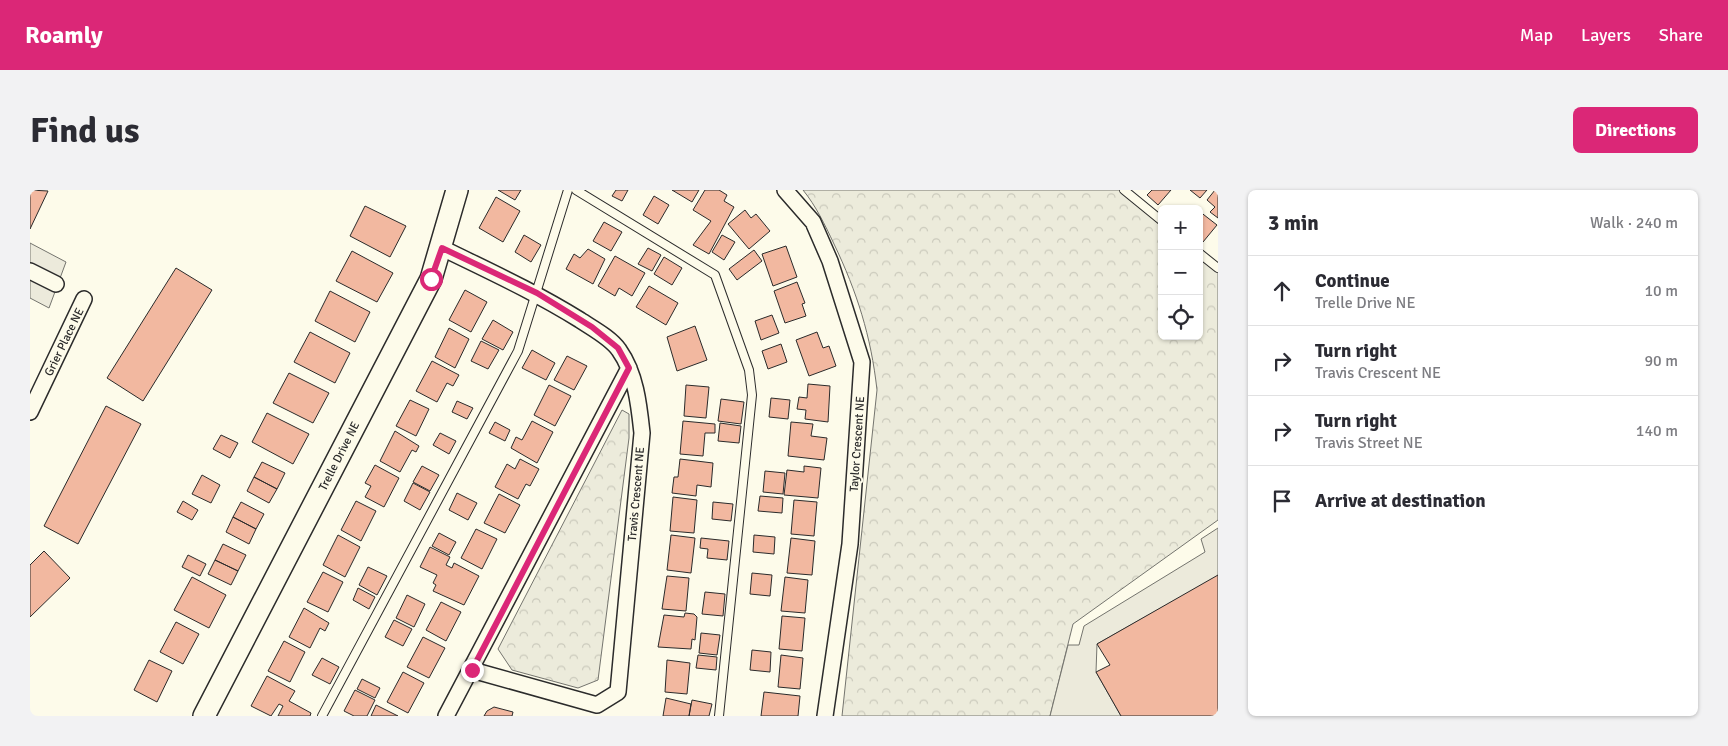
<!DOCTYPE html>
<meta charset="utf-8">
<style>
:root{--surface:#fff;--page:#f2f2f3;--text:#2b2b33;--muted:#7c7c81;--line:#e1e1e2;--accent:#db2777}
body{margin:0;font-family:Signika,sans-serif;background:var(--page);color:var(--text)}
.controls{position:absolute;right:15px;top:15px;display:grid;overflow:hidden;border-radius:8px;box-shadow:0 1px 4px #0004}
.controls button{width:45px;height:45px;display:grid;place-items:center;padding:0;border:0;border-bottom:1px solid var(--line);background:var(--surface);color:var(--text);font:25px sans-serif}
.stop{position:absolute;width:15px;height:15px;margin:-11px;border:4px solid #db2777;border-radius:50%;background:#fff}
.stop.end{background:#db2777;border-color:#fff;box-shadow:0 1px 5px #0008}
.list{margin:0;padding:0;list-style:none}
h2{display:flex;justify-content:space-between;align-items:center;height:65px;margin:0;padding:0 20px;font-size:21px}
h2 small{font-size:16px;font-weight:400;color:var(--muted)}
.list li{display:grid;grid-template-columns:32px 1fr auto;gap:15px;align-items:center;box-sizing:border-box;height:70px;padding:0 20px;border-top:1px solid var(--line)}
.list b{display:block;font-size:19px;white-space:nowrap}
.list p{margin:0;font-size:16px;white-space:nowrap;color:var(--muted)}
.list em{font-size:16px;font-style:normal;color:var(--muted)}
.icon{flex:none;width:28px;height:28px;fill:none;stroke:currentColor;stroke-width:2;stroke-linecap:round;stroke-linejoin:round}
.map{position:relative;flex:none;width:1188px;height:526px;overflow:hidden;border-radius:8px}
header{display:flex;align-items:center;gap:30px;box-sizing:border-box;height:70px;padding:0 25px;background:var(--accent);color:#fff}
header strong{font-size:24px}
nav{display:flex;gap:28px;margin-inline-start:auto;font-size:18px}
.intro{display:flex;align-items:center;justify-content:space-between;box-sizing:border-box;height:120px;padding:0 30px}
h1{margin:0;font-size:35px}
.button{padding:12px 22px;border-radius:8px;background:var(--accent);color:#fff;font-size:18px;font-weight:700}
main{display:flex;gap:30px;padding:0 30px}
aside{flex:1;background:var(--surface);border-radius:8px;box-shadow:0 1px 4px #0004}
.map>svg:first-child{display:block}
.park{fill:url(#park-crowns);stroke:#74746e}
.parking{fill:#eceadb;stroke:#74746e}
.building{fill:#f2b8a0;stroke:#2b2b2b}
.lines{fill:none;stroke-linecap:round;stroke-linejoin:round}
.lane-casing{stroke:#2b2b2b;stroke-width:10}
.street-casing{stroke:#2b2b2b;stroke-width:18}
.secondary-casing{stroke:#2b2b2b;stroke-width:24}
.lane{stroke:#fdfbea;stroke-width:8}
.street{stroke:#fdfbea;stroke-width:15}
.secondary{stroke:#fdfbea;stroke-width:21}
.route{stroke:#db2777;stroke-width:6}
.labels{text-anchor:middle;stroke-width:4;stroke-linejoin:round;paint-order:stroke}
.street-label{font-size:12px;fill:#2b2b2b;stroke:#fdfbea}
</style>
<header>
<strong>Roamly</strong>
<nav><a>Map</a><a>Layers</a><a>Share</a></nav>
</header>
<div class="intro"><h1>Find us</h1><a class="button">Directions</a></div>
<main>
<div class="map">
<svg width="1188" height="526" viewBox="0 0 1188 526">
<defs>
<pattern id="park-crowns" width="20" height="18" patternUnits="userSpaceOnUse" patternTransform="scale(1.25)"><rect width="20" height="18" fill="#ecebdb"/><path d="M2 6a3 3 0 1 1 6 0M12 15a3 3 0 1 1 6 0" fill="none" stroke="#cbcabc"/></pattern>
</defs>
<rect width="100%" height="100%" fill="#fdfbea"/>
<path class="park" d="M773,0H1090L1132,34V146H1169V66L1188,81V330L1043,434L1020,526H812L847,200C841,146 827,102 804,54C795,35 786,16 773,0Z
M592,220L599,224V248L568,490L548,498L482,480L468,459Z"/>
<path class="parking" d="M0,53L36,72L19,118L0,108Z
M1188,338V386L1067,454L1066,482L1091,526H1020L1038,455H1049L1054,436L1175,362L1171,349Z"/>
<path class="building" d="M0,0L18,1L0,39Z
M468,0H491L485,10Z
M586,0H598L592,11L582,6Z
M642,0H669L662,12Z
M675,0H689L697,5L694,11L704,17L679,64L663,55L681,31L663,20Z
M1122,0H1141L1128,15L1117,5Z
M1160,0H1177L1170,8Z
M1185,0H1188V28L1180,22L1185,17L1177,10Z
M624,6L639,15L628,34L613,25Z
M466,7L490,21L473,52L449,38Z
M335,16L376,36L360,67L320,46Z
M715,20L721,28L726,24L740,41L719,59L698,34Z
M1169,21L1187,35L1173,52L1169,49Z
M574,32L592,42L581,61L563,51Z
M494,45L511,55L501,72L485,62Z
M692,45L705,52L694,70L682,62Z
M756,56L767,87L743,96L732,64Z
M618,58L631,65L622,81L608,74Z
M558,59L575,69L563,94L536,79L544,64L550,68Z
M724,60L732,71L707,90L699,79Z
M322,61L363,83L347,112L306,91Z
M585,66L615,83L602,106L589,98L585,106L568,96Z
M634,67L652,78L642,95L624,84Z
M146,78L182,100L113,211L77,188Z
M767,92L775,113L772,114L776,126L755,133L744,101Z
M619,96L648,113L636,135L606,117Z
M435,100L457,112L441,142L419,130Z
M300,101L340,122L325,152L285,131Z
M742,125L749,143L731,150L725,131Z
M463,130L483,142L473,160L452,149Z
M665,136L677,170L647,181L637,147Z
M419,138L439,149L425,178L405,167Z
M280,142L320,163L305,193L264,172Z
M787,142L793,158L799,156L806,176L779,186L766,150Z
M451,151L469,160L458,179L441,171Z
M751,154L757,172L738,179L732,161Z
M502,160L525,173L516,190L492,178Z
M537,166L557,176L544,200L524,190Z
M402,171L429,185L423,196L417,193L407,212L386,201Z
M259,183L299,203L283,233L243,213Z
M778,194L800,196L798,232L775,229L776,220L767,219L769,207L777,208Z
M519,195L541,206L525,236L504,225Z
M656,195L679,197L676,228L654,226Z
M741,208L760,210L758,229L739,227Z
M691,209L714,212L711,234L688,231Z
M380,210L399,219L386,246L366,236Z
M427,211L443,218L437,229L422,222Z
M76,216L111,234L48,354L14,336Z
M237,223L279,244L263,274L222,252Z
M502,231L523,242L507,273L481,258L486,247L492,250Z
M653,231L685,234V243H675L673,266L650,264Z
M465,232L480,240L475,251L459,243Z
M761,232L783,234L781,246L797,248L794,270L758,266Z
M690,233L711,236L709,253L688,251Z
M365,241L389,256L386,262L382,260L370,282L350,271Z
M410,243L426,251L419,264L403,255Z
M191,245L208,253L200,268L183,259Z
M490,269L509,279L500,296L496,294L488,309L465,297L477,274L485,279Z
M650,269L683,273L681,297L667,295L666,306L642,303L644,287H648Z
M232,272L255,283L247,299L224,287Z
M345,275L369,288L354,317L335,307L341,296L335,293Z
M392,276L409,285L400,301L383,292Z
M774,276L791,278L788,308L754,305L757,280L774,282Z
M735,281L755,283L753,304L733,302Z
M172,285L190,295L181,313L162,304Z
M224,287L247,299L239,313L217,301Z
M383,293L400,302L390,320L374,311Z
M427,303L447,313L438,330L419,320Z
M469,304L490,315L475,343L454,333Z
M730,306L753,308L752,323L728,321Z
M643,307L667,310L664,343L640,341Z
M764,310L787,312L784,346L761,344Z
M153,311L168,320L162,330L147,322Z
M326,311L346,321L331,351L311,340Z
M211,312L234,324L226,339L203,327Z
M683,312L703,314L701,331L682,329Z
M203,327L226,339L219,354L196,342Z
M446,339L467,349L452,379L431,368Z
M409,343L426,352L419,365L402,356Z
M308,345L330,357L315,387L293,375Z
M641,345L665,348L661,383L637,380Z
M724,345L745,347L744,364L723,362Z
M671,348L699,351L697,370L677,368L678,359L670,358Z
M761,348L785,351L782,385L757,383Z
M193,354L216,365L208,381L185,370Z
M400,357L420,367L416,375L422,378L424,373L449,386L434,415L403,401L406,395L403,393L407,385L390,377Z
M14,361L40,388L0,427V375Z
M158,365L176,374L170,386L152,377Z
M185,370L208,381L201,395L178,384Z
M338,377L357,386L347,405L329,395Z
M293,382L313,392L298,422L277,412Z
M722,383L742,385L740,406L720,404Z
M1188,385V526H1091L1066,482L1080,475L1067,454Z
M637,386L659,388L656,421L632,419Z
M162,387L196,405L179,438L144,420Z
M755,387L778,390L775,423L751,421Z
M328,398L345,407L339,419L323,410Z
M675,402L695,404L693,426L672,424Z
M377,405L395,414L384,437L366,428Z
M411,412L431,422L416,451L396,440Z
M274,418L299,433L295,441L290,438L280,458L259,447Z
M655,423L664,424L667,427L665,450L662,449L661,459L628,457L634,425L654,427Z
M752,426L775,428L772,461L749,459Z
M364,430L382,439L373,456L355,447Z
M146,432L169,444L153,474L130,462Z
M671,443L690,445L687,465L669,463Z
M393,447L415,458L399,488L377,477Z
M254,451L275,462L260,492L238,481Z
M722,460L741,462L740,482L720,480Z
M668,465L687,467L686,480L666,478Z
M751,465L773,468L770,499L748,497Z
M292,468L309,477L300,494L282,485Z
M119,470L142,481L127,512L104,500Z
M637,470L660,473L657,504L635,502Z
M373,482L394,493L378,523L357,512Z
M237,486L265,501L259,511L281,523L280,526H248L253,516L249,514L241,526L221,516Z
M332,489L350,498L345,508L327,499Z
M325,500L345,510L337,526H324L314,521Z
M734,502L770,506L768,526H731Z
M636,508L661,514L659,526H633Z
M662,510L682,514L679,526H659Z
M346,515L368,526H341Z
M464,517L483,522L482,526H454L457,521Z"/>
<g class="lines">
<g class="lane-casing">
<path id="lane" d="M546,0L685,85L719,180L722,205L689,526
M1094,0L1132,31
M1169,63L1188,78
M292,526L488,161L538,0"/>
</g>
<g class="street-casing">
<path id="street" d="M755,0L783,32L800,71L832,172L820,354L795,526
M412,58C459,81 505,102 550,130C562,138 581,148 589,160C606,184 609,215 612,243L588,502L567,515L442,480
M0,81L26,94
M0,222L54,109
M416,526L599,178"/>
</g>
<g class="secondary-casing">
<path id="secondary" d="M174,526L401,89L427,0"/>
</g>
<use href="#lane" class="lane"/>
<use href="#street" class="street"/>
<use href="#secondary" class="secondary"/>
</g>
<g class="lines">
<path class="route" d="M401,89L412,58L507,103L562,137L588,158L599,178L442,480"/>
</g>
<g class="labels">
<g class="street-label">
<text transform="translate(34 152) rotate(-64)" y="4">Grier Place NE</text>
<text transform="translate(827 254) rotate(-86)" y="4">Taylor Crescent NE</text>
<text transform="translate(309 266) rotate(-63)" y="4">Trelle Drive NE</text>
<text transform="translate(606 304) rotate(-85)" y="4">Travis Crescent NE</text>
</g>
</g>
</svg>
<div class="controls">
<button>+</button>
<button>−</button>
<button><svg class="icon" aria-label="locate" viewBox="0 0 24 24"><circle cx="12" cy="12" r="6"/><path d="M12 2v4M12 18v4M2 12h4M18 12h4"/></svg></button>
</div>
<div class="stop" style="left:401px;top:89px"></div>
<div class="stop end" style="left:442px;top:480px"></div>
</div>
<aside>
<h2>3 min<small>Walk · 240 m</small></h2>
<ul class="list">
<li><svg class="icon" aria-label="ahead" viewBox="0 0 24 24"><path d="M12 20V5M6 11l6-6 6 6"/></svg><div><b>Continue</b><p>Trelle Drive NE</p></div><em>10 m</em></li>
<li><svg class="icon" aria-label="right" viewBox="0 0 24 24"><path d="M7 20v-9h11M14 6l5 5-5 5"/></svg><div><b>Turn right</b><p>Travis Crescent NE</p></div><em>90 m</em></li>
<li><svg class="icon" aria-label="right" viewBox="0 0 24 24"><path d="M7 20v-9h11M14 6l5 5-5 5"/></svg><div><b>Turn right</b><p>Travis Street NE</p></div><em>140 m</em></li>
<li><svg class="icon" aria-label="arrive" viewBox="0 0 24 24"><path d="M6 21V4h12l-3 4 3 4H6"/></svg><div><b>Arrive at destination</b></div></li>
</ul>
</aside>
</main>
